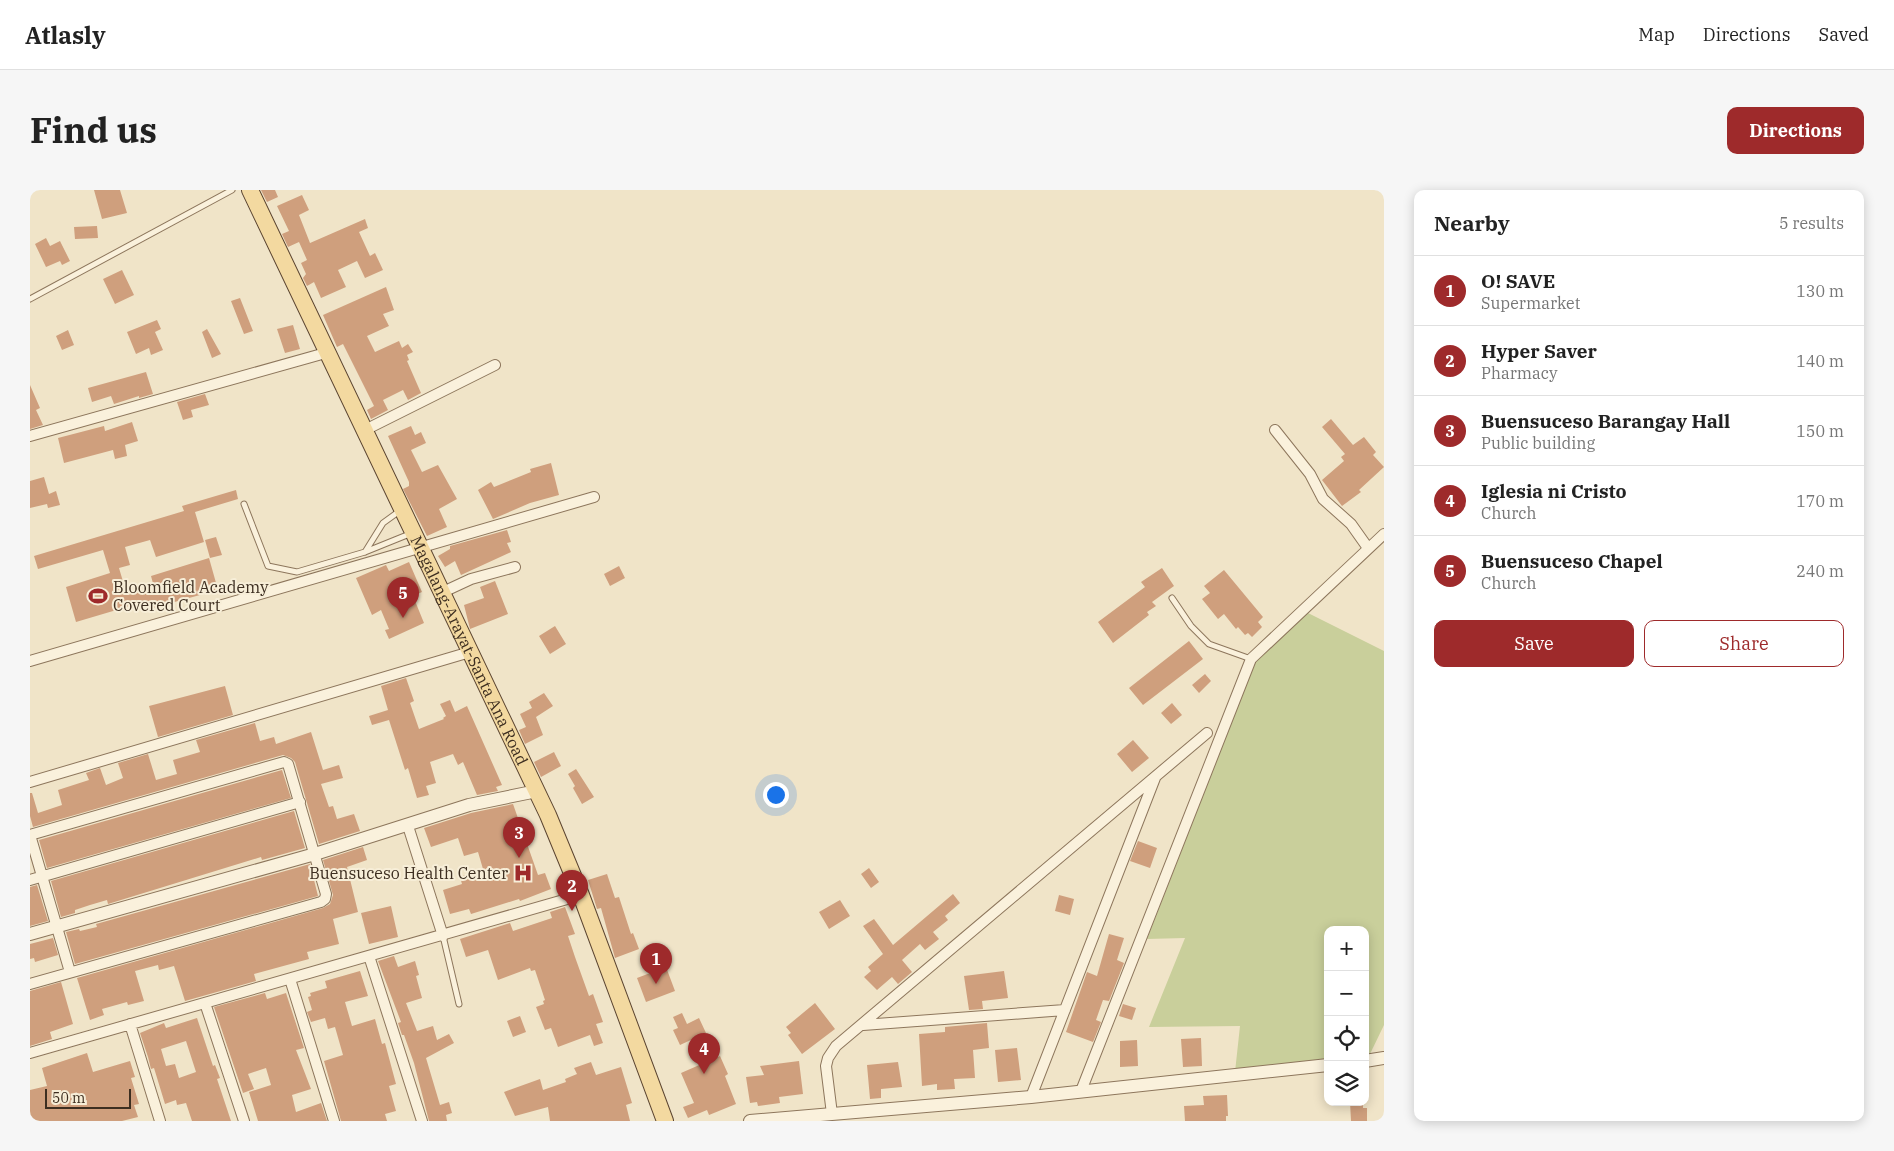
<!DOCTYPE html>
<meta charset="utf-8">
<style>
:root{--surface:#fff;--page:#f6f6f6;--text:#222;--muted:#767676;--line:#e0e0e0;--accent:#9e2a2b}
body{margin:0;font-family:"IBM Plex Serif",serif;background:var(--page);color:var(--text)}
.controls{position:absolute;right:15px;bottom:15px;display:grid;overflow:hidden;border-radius:10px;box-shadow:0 2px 12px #0003}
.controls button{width:45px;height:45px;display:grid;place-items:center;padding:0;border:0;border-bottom:1px solid var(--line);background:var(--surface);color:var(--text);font:25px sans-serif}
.scale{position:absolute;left:15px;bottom:12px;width:86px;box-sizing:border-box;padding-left:5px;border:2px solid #3d2e20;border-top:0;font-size:14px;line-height:18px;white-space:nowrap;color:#3d2e20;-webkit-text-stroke:4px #f7eed8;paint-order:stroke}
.you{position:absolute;left:745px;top:604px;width:18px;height:18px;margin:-12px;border:4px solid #fff;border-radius:50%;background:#1a73e8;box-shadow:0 0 0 8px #1a73e833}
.badge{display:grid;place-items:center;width:32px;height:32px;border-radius:50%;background:var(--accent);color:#fff;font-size:16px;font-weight:700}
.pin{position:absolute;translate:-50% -41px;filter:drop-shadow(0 1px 2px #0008)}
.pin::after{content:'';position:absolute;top:26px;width:18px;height:15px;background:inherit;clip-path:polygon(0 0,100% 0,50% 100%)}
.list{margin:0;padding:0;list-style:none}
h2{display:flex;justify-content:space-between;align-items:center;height:65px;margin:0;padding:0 20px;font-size:21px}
h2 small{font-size:16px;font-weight:400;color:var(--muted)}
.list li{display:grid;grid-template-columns:32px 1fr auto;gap:15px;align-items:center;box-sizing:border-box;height:70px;padding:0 20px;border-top:1px solid var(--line)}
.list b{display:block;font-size:19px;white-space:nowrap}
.list p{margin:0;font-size:16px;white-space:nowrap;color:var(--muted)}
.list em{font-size:16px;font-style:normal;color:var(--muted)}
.actions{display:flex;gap:10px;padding:15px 20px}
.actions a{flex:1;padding:11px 0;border:1px solid var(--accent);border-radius:10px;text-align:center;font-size:18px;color:var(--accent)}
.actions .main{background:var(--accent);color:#fff}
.icon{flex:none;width:28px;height:28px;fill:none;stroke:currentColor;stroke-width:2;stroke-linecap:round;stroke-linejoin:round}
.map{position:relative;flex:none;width:1354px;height:931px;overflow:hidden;border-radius:10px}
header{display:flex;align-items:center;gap:30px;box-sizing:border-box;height:70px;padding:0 25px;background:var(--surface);border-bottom:1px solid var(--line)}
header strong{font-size:24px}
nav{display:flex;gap:28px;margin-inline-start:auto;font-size:18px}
.intro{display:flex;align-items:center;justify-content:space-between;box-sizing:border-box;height:120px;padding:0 30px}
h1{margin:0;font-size:35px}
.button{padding:12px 22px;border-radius:10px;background:var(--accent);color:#fff;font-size:18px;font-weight:700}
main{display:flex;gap:30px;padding:0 30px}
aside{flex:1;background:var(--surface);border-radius:10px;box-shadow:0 2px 12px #0003}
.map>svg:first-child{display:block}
.green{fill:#c9cf9b}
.building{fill:#cf9f7d;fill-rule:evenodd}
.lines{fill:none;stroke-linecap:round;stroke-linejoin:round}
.service-casing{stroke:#8d765c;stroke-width:7}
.minor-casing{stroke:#8d765c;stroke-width:12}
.tertiary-casing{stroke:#8d765c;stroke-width:14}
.primary-casing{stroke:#5b4430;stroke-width:18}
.service{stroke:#faf1dc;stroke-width:5}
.minor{stroke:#faf1dc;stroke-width:10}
.tertiary{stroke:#faf1dc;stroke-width:12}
.primary{stroke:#f3d9a0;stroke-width:16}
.labels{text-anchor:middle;stroke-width:4;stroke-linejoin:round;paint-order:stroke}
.poi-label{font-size:16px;fill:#3d2e20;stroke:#f7eed8;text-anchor:start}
.street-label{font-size:16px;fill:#3d2e20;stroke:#f7eed8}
</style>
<header>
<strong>Atlasly</strong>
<nav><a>Map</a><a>Directions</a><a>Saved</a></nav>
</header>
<div class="intro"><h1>Find us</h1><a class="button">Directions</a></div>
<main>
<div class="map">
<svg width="1354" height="931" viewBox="0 0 1354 931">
<rect width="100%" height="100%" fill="#f0e4c8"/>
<path class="green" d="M1278,423L1354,461V835L1340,864L1335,865V740H1298V870L1205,882L1210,836L1119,837L1155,748L1117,749L1226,470Z"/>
<path class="building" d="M64,0H90L97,23L72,29Z
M231,0H245L248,7L237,12Z
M272,5L279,20L269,25L280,53L335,29L338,38L329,42L340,66L345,63L353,80L335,88L327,71L308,80L316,97L291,108L284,92L277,96L273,88L276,84L271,73L277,70L269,52L258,57L252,44L259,41L247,16Z
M67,36L68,48L45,49L44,37Z
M16,48L20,56L30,51L40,71L32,75L30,71L16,77L5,54Z
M92,80L104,105L85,114L73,89Z
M356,97L364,120L353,124L359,136L337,146L345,162L369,151L372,158L378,154L383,162L377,165L379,170L377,171L391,203L378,210L373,200L353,210L358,220L341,229L337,220L344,216L313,154L307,157L293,125Z
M210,108L223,141L214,144L201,111Z
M127,130L131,139L125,142L133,160L121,165L119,158L106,164L97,142Z
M263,135L270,159L255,163L247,139Z
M177,139L191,164L182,168L172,142Z
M38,140L44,155L32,160L26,146Z
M116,182L123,204L109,208V206L84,214L81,206L62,212L58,198Z
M0,195L10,218L6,220L13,235L0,239Z
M175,204L179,215L161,220L163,227L153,230L147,212Z
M1301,229L1323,255L1334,247L1346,262L1343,265L1354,277L1329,300L1331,302L1312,316L1292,290L1314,271L1311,267L1315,264L1292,237Z
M102,232L108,251L95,255L97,266L85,269L83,260L34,273L28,248L74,236L75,241Z
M381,236L385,245L391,242L396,253L381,260L392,282L408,275L427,309L409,319L417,337L397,346L373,299L379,296V292L358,246Z
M521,273L529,305L500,313L463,329L448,300L461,292L464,297L501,282L500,279Z
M14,287L19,304L26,301L30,315L18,318L17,314L0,318V291Z
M206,300L208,309L165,322L174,352L126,367L120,350L95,357L100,375L89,378L97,405L124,397L121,386L179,368L188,400L112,421L110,413L46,432L36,397L80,383L73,360L8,379L4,366L154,321L152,316Z
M477,340L481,352L477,353L481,362L431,385L425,371L415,377L408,366L420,359V356Z
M186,347L192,365L180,368L175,350Z
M379,372L392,402L383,406L394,433L359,449L355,440L359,439L351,420L342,425L326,388L356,375L359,381Z
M589,376L595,388L580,396L574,384Z
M1132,378L1144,396L1122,412L1126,416L1117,422L1119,425L1083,453L1068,432L1115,397L1111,392Z
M1194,380L1233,427L1228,432L1232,437L1222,447L1218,443L1215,445L1208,437L1206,439L1194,424L1188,429L1172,409L1180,403L1174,396Z
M465,391L478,424L440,439L434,415L454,408L450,397Z
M525,436L536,454L520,464L509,446Z
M1159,451L1173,469L1113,515L1099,498Z
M1175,484L1181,491L1169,503L1162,495Z
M376,488L384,511L380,513L389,539L414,529L413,528L416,526L410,514L420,510L425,522L437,516L472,595L466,597L468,601L447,605L433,572L428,575L423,564L400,572L406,593L396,596L399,605L387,608L378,578L375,580L359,530L342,535L339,526L358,520L351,496Z
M195,496L203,525L128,547L119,516Z
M514,503L523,516L506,527L513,545L495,554L489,540L496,537L490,524L502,518L499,512Z
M1142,513L1152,525L1141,534L1131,523Z
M225,533L230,551L244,547L246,554L281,542L293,580L309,575L313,588L291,594L299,617L303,616L307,629L324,624L330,641L289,654L265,572L261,568L253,565L3,637L0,626V603H2L8,623L32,615L28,600L59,590L56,583L70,578L76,595L93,588L88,573L118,564L126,590L147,584L143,570L170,562L166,550Z
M1103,550L1119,568L1102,582L1087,564Z
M524,562L531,576L511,587L504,572Z
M546,579L564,607L552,614L543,598L545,596L538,584Z
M252,580L261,608L17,678L9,650Z
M483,614L508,685L515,683L521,699L490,711L489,709L441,724L439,719L420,724L413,700L432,694L430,687L453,679L448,662L434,666L428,648L401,657L394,638L441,623Z
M264,621L275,658L232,670L231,667L78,714L77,710L60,715L45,720V723L31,727L21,691Z
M1108,651L1127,658L1120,678L1100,671Z
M333,657L337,670L317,677L328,722L303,729L309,754L277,762L279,769L224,784L226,791L155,811L144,776L129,780L128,775L105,781L114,811L98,815L97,812L72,819L74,825L60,830L47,788L293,718L300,714L303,705L293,670Z
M280,674L288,706L45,774L36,742L49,739L50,741L67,737L66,734Z
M839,678L849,692L841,698L831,684Z
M577,684L585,708L589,707L601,744L603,743L609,759L585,768L571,718L567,719L558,690Z
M7,695L18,731L0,736V697Z
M923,704L930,713L915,726L918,730L903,742L909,749L895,760L890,754L872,770L882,782L868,794L862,787L847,800L834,787L841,781L838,777L853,764L833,736L844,729L863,755Z
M1029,705L1044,709L1040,725L1025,721Z
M810,710L820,726L799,739L789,722Z
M361,716L368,747L339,754L331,723Z
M535,717L545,744L538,746L545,767L559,806L563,804L573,832L566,834L573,853L564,856L560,845L528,857L521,838L515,840L506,817L514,814L513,811L515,810L505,780L501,781L500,778L468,790L458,760L436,767L430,749L480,733L483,741L522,728L520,722Z
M1079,744L1094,748L1087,770L1094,773L1079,811L1073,810L1066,830L1071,832L1063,852L1036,842L1057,782L1067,786Z
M23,748L28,765L5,772L4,768L0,769V754Z
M364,766L368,777L385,771L389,785L386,786L392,808L376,813L387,841L403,836L407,850L419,844L424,853L396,868L410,915L419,912L422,923L416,925L417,931H399L384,873L374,845H372L368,833L371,832L348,771Z
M636,777L645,801L616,812L607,788Z
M330,781L338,806L315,812L322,836L345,829L352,854L355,853L366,894L359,896L366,921L355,924L357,931H311L294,871L313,865L305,837L298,839L295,828L281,832L277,822L282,820L278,807L281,806L280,803L297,798L295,791Z
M974,781L978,808L952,811L953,819L939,820L934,786Z
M31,792L43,834L20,842L22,849L0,856V801Z
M235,803L237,809L256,803L274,858L266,860L281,899L262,905L266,922L291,913L297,931H228L219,902L241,895L236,878L218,884L224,899L213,903L184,817Z
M785,813L805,839L772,864L758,845L761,843L756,837Z
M1093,814L1106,818L1102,830L1089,826Z
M652,823L657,834L669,828L676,843L650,855L643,840L648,838L643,827Z
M490,826L496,842L483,847L477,831Z
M167,828L183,876L185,875L190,888L187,889L201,931H162L156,913L147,915L146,910L135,914L124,878L121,879L118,867L110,843L134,833L136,838ZM156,851L166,882L149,888L145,874L136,876L131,859Z
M957,833L959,858L943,860L945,888L924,889L925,899L907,900V894L892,896L889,844L915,842V837Z
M1171,848L1172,876L1153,877L1151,849Z
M1107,850L1108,876L1090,877V851Z
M987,858L991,890L968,892L965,860Z
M57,863L63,882L100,871L105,887L101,888L109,914L104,915L108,927L92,931H0V900L17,896L12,878Z
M690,866L698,884L695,886L706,914L679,925L677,920L658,928L653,917L664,913L651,883Z
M769,871L773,904L749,907L750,913L728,916L727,912L720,913L716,887L734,885L730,876Z
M561,872L566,885L591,877L602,913L596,915L600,931H520L518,917L485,926L474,902L510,889L513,900L536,892L535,889L547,884L544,878Z
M868,872L872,897L851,899V908L840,909L837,875Z
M1197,905L1198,926H1196V931H1155L1154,916L1174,915L1173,906Z
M1320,912H1333V918H1337V931H1321Z"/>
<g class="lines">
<g class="service-casing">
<path id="service" d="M0,109L202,0
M214,314L238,376L267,382L335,362L382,343
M335,362L353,333L371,320
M1142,408L1161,436L1179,454L1221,469
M413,746L429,814"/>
</g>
<g class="minor-casing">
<path id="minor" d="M335,240L465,175
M1245,240L1280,284L1293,309L1321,334L1338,358
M0,246L299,162
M413,402L441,389L485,377
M0,471L564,307
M0,592L440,462
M378,636L413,746
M0,645L254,572L258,574L296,704L295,709L291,712L0,794
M0,645L40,782
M0,690L270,612
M339,766L392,931
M260,789L304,931
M175,813L214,931
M100,834L130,931
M833,835L1035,820
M0,863L551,705
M1051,901L1221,469L1354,344
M1001,907L1125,588
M802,924L796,876L798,868L806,856L1177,543"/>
</g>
<g class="tertiary-casing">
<path id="tertiary" d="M0,744L285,664L439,615L507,601
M1335,871L1354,868
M720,931L1001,907L1298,875"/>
</g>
<g class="primary-casing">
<g id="primary">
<path id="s1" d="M220,0L518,625L551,705L635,931"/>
</g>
</g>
<use href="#service" class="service"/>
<use href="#minor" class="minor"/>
<use href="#tertiary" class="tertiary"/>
<use href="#primary" class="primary"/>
</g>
<defs>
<g id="stadium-bare" transform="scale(1.5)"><path d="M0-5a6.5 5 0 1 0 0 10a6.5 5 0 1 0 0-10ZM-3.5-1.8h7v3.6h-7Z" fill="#9e2a2b" stroke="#f7eed8" stroke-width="2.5" paint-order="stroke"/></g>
<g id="hospital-bare" transform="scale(1.5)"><path d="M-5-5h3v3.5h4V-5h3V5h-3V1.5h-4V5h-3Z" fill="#9e2a2b" stroke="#f7eed8" stroke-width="2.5" paint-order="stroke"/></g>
</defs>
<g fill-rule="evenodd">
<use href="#stadium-bare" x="68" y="406"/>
<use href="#hospital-bare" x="493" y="683"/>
</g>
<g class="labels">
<g class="poi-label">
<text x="83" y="403">Bloomfield Academy<tspan x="83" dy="18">Covered Court</tspan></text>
<text x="478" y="689" text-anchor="end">Buensuceso Health Center</text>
</g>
<g class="street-label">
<text dy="6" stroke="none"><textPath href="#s1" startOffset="510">Magalang-Arayat-Santa Ana Road</textPath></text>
</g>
</g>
</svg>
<div class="controls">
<button>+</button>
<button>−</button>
<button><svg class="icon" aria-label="locate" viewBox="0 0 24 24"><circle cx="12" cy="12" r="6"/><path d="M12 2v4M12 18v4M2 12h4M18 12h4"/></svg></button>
<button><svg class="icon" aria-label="layers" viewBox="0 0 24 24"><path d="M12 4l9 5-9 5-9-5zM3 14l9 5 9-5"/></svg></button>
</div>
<div class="scale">50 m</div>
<div class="you"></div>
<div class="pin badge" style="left:626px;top:794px">1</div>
<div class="pin badge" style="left:542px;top:721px">2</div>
<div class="pin badge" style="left:489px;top:668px">3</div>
<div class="pin badge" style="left:674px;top:884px">4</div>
<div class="pin badge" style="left:373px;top:428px">5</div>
</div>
<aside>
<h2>Nearby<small>5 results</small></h2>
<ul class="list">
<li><span class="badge">1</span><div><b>O! SAVE</b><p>Supermarket</p></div><em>130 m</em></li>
<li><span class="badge">2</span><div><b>Hyper Saver</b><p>Pharmacy</p></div><em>140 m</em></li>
<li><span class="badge">3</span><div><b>Buensuceso Barangay Hall</b><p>Public building</p></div><em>150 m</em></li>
<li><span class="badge">4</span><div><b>Iglesia ni Cristo</b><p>Church</p></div><em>170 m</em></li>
<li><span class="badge">5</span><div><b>Buensuceso Chapel</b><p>Church</p></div><em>240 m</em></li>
</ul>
<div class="actions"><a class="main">Save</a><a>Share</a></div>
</aside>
</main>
